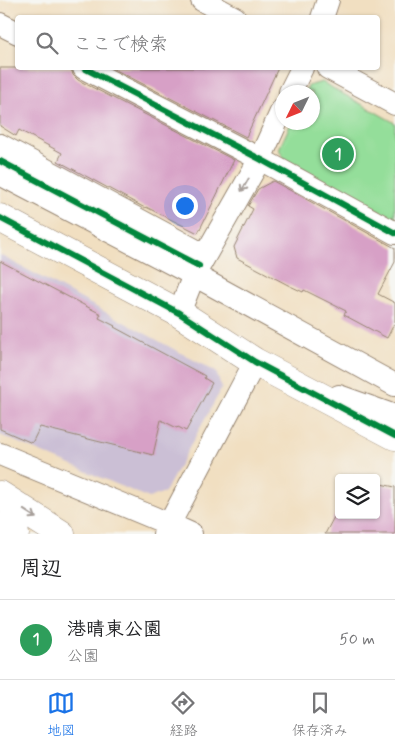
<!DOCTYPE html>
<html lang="ja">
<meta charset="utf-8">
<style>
:root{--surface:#fff;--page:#f6f6f6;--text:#202124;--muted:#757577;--line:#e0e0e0;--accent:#1a73e8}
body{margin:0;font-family:Mynerve,"Klee One",sans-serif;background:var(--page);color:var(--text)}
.controls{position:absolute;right:15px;bottom:15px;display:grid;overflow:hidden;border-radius:5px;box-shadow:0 1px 4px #0004}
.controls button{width:45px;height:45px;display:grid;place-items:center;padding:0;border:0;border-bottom:1px solid var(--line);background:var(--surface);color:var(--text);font:25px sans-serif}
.compass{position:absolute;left:275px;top:85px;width:45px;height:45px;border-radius:50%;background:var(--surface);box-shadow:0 1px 4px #0004;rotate:227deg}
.you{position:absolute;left:184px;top:205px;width:18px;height:18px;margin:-12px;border:4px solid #fff;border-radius:50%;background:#1a73e8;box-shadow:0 0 0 8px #1a73e833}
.badge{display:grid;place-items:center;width:32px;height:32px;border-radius:50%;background:var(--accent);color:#fff;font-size:16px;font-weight:700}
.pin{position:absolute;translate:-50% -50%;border:2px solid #fff;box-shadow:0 1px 5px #0006}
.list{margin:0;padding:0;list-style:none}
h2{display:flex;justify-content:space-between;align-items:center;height:65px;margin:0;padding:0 20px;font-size:21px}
h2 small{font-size:16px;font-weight:400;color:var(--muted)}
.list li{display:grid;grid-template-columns:32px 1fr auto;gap:15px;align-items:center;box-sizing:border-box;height:80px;padding:0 20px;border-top:1px solid var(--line)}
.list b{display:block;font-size:19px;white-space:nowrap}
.list p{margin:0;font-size:16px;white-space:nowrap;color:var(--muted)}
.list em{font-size:16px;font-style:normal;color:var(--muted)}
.icon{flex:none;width:28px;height:28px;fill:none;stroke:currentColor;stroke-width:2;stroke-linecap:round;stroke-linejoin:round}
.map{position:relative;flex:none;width:395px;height:534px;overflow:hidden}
.search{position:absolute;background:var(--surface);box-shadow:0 1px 4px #0004;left:15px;right:15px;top:15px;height:55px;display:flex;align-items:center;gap:12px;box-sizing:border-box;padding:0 18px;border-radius:5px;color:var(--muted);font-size:19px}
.sheet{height:145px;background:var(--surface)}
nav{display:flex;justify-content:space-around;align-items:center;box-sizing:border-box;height:70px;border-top:1px solid var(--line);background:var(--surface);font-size:14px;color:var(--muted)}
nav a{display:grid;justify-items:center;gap:2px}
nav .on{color:var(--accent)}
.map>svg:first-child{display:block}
.industrial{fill:#cbbfd5}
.green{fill:#94de9a;stroke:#68845c}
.building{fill:#d7a0c6}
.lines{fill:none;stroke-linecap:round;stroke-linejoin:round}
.minor-casing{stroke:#968470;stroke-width:24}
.tertiary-casing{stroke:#968470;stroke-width:29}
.motorway-casing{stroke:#968470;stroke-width:29}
.minor{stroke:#fff;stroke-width:22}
.tertiary{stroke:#fff;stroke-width:28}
.motorway{stroke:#fff;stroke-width:28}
.cycleway-casing{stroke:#f6f6f2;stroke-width:9}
.cycleway{stroke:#00873e;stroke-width:6}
.oneway{stroke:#a79f9a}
</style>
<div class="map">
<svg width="395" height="534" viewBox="0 0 395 534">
<rect width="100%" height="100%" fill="#f6f6f2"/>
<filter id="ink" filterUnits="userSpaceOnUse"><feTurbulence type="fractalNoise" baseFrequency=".02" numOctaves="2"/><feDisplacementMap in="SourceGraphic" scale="10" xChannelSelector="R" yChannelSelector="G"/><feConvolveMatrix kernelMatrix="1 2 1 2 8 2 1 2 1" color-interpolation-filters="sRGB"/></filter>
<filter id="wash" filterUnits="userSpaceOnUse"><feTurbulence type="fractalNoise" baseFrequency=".0096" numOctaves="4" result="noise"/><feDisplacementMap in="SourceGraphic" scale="20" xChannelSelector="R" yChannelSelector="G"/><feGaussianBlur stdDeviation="1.12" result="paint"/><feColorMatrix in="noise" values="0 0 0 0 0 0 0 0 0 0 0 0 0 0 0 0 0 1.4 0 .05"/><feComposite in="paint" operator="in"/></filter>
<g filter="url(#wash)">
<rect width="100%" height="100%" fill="#f1dfc1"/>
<path class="industrial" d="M0,255L216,372L222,388L165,492L149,498L0,435Z"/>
<path class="green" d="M322,82L395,123V220L284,159L279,149L291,123L312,122V92H306L308,86Z"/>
<g id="blocks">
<path class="building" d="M0,68H71L73,75L78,80L234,160L198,233L146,207L145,208L58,161L62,153L19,130L16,136L0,126Z
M112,68H278L246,137Z
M273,181L395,248V262L378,294L395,303V322L387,338L344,315L346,311L304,290L303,292L288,285L237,258L234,247L253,209L248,206L258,189Z
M0,261L101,314L99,318L115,326L114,327L205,376L204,378L212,383L186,431L178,427L177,428L161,420L153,455L40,427L32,443L0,429Z
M376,483L395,487V534H325L335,515H376Z"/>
</g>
</g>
<g filter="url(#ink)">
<use href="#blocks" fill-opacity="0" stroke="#968470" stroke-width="1"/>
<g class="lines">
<g class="minor-casing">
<path id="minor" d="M202,0L235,18
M322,18L328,0
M0,24L18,33
M84,68L260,159L395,233
M328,68L395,104
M290,92L302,68
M0,145L193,249
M0,174L194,275L395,385
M179,313L194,275L260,159L282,110
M339,396L395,416
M0,454L169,524L191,534
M164,534L255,362"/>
</g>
<g class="tertiary-casing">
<path id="tertiary" d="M0,218L179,313L255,362L395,436"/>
</g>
<g class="motorway-casing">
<path id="motorway" d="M0,495L61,534
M0,526L15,534"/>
</g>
<use href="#minor" class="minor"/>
<use href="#tertiary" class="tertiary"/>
<use href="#motorway" class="motorway"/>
<g class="cycleway-casing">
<path id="cycleway" d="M84,68L260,159L395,233
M0,161L199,266
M0,218L179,313L255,362L395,436"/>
</g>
<use href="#cycleway" class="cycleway"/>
</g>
<defs><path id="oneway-shaft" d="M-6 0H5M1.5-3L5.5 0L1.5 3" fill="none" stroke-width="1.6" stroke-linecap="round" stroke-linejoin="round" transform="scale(1.25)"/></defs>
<g class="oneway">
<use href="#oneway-shaft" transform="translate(245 185) rotate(120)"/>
<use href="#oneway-shaft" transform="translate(30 514) rotate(33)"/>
</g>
</g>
</svg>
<div class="controls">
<button><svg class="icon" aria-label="layers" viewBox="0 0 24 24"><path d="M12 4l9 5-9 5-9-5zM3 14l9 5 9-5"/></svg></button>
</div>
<svg class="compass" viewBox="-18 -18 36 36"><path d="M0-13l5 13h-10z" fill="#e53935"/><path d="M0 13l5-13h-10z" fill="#757577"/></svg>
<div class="you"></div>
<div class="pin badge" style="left:338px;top:154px;background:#2e9e5b">1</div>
<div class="search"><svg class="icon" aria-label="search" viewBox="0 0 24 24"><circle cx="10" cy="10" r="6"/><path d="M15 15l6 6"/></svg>ここで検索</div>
</div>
<section class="sheet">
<h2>周辺<small></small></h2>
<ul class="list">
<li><span class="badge" style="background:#2e9e5b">1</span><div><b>港晴東公園</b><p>公園</p></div><em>50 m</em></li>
</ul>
</section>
<nav>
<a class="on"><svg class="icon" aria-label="map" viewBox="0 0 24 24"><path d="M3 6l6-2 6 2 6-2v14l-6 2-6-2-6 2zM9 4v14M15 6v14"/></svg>地図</a>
<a><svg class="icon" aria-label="directions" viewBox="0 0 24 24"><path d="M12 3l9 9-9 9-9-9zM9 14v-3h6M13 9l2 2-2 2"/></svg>経路</a>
<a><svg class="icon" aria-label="saved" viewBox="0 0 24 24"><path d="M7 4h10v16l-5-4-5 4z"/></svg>保存済み</a>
</nav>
